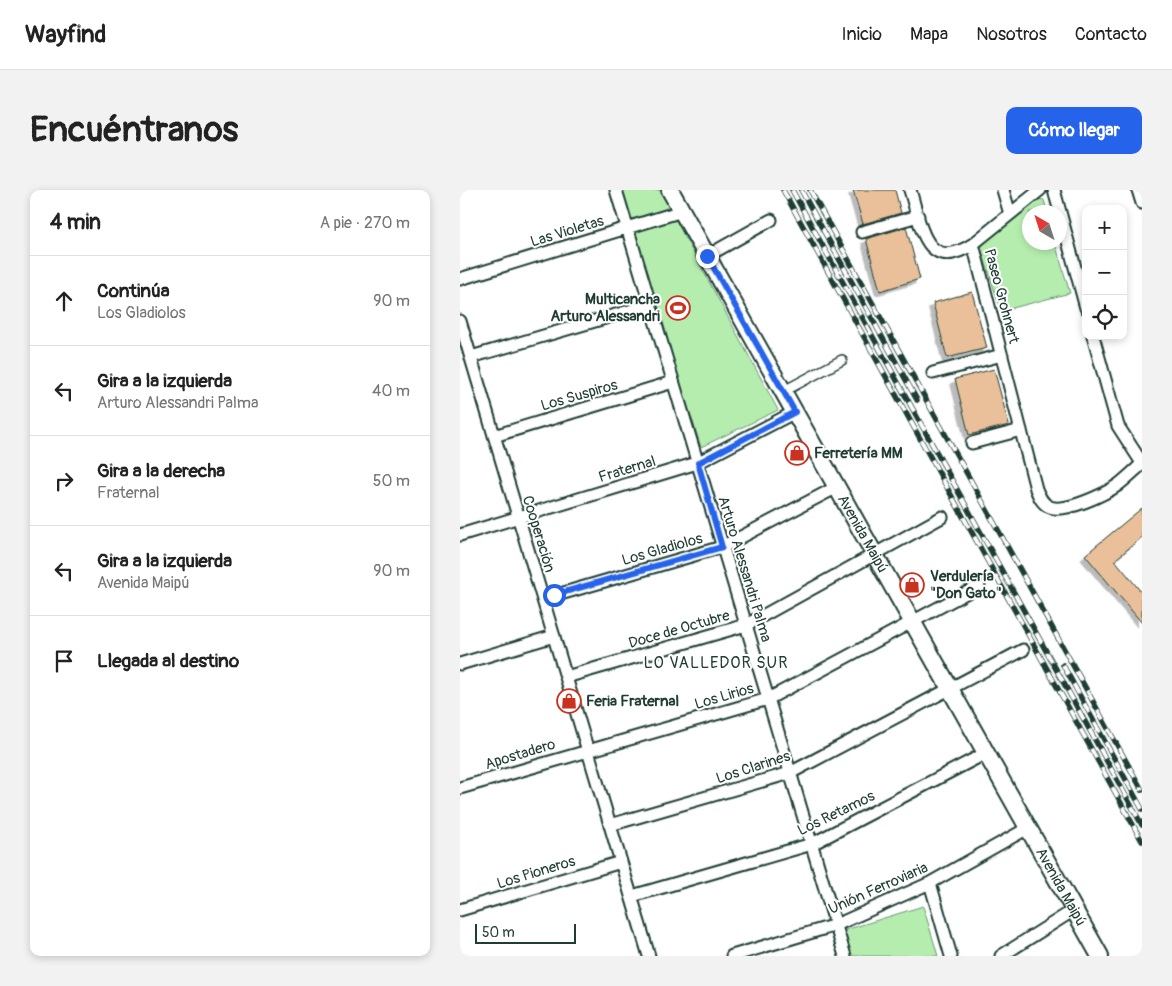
<!DOCTYPE html>
<html lang="es">
<meta charset="utf-8">
<style>
:root{--surface:#fff;--page:#f2f2f2;--text:#222;--muted:#767676;--line:#e0e0e0;--accent:#2563eb}
body{margin:0;font-family:Pangolin,sans-serif;background:var(--page);color:var(--text)}
.controls{position:absolute;right:15px;top:15px;display:grid;overflow:hidden;border-radius:10px;box-shadow:0 2px 8px #0003}
.controls button{width:45px;height:45px;display:grid;place-items:center;padding:0;border:0;border-bottom:1px solid var(--line);background:var(--surface);color:var(--text);font:25px sans-serif}
.compass{position:absolute;left:562px;top:15px;width:45px;height:45px;border-radius:50%;background:var(--surface);box-shadow:0 2px 8px #0003;rotate:321deg}
.scale{position:absolute;left:15px;bottom:12px;width:101px;box-sizing:border-box;padding-left:5px;border:2px solid #1f3d34;border-top:0;font-size:14px;line-height:18px;white-space:nowrap;color:#1f3d34;-webkit-text-stroke:4px #fff;paint-order:stroke}
.stop{position:absolute;width:15px;height:15px;margin:-11px;border:4px solid #2563eb;border-radius:50%;background:#fff}
.stop.end{background:#2563eb;border-color:#fff;box-shadow:0 1px 5px #0008}
.list{margin:0;padding:0;list-style:none}
h2{display:flex;justify-content:space-between;align-items:center;height:65px;margin:0;padding:0 20px;font-size:21px}
h2 small{font-size:16px;font-weight:400;color:var(--muted)}
.list li{display:grid;grid-template-columns:32px 1fr auto;gap:15px;align-items:center;box-sizing:border-box;height:90px;padding:0 20px;border-top:1px solid var(--line)}
.list b{display:block;font-size:19px;white-space:nowrap}
.list p{margin:0;font-size:16px;white-space:nowrap;color:var(--muted)}
.list em{font-size:16px;font-style:normal;color:var(--muted)}
.icon{flex:none;width:28px;height:28px;fill:none;stroke:currentColor;stroke-width:2;stroke-linecap:round;stroke-linejoin:round}
.map{position:relative;flex:none;width:682px;height:766px;overflow:hidden;border-radius:10px}
header{display:flex;align-items:center;gap:30px;box-sizing:border-box;height:70px;padding:0 25px;background:var(--surface);border-bottom:1px solid var(--line)}
header strong{font-size:24px}
nav{display:flex;gap:28px;margin-inline-start:auto;font-size:18px}
.intro{display:flex;align-items:center;justify-content:space-between;box-sizing:border-box;height:120px;padding:0 30px}
h1{margin:0;font-size:35px}
.button{padding:12px 22px;border-radius:10px;background:var(--accent);color:#fff;font-size:18px;font-weight:700}
main{display:flex;gap:30px;padding:0 30px}
aside{flex:1;background:var(--surface);border-radius:10px;box-shadow:0 2px 8px #0003}
.map>svg:first-child{display:block}
.green{fill:#b5edaf;stroke:#6a9572}
.building{fill:#e9c099;stroke:#1f3d34;filter:url(#shadow)}
.lines{fill:none;stroke-linecap:round;stroke-linejoin:round}
.pedestrian-casing{stroke:#1f3d34;stroke-width:12}
.minor-casing{stroke:#1f3d34;stroke-width:15}
.secondary-casing{stroke:#1f3d34;stroke-width:20}
.pedestrian{stroke:#fff;stroke-width:9}
.minor{stroke:#fff;stroke-width:11}
.secondary{stroke:#fff;stroke-width:16}
.rail-casing{stroke:#1f3d34;stroke-width:5.5}
.rail{stroke:#fff;stroke-width:4;stroke-dasharray:11;stroke-linecap:butt}
.route{stroke:#2563eb;stroke-width:6}
.labels{text-anchor:middle;stroke-width:4;stroke-linejoin:round;paint-order:stroke}
.street-label{font-size:15px;fill:#1f3d34;stroke:#fff}
.poi-label{font-size:15px;font-weight:bold;fill:#1f3d34;stroke:#fff;text-anchor:start}
.neighbourhood-label{font-size:16px;letter-spacing:1px;fill:#1f3d34;stroke:#fff}
</style>
<header>
<strong>Wayfind</strong>
<nav><a>Inicio</a><a>Mapa</a><a>Nosotros</a><a>Contacto</a></nav>
</header>
<div class="intro"><h1>Encuéntranos</h1><a class="button">Cómo llegar</a></div>
<main>
<aside>
<h2>4 min<small>A pie · 270 m</small></h2>
<ul class="list">
<li><svg class="icon" aria-label="ahead" viewBox="0 0 24 24"><path d="M12 20V5M6 11l6-6 6 6"/></svg><div><b>Continúa</b><p>Los Gladiolos</p></div><em>90 m</em></li>
<li><svg class="icon" aria-label="left" viewBox="0 0 24 24"><path d="M17 20v-9H6M10 6l-5 5 5 5"/></svg><div><b>Gira a la izquierda</b><p>Arturo Alessandri Palma</p></div><em>40 m</em></li>
<li><svg class="icon" aria-label="right" viewBox="0 0 24 24"><path d="M7 20v-9h11M14 6l5 5-5 5"/></svg><div><b>Gira a la derecha</b><p>Fraternal</p></div><em>50 m</em></li>
<li><svg class="icon" aria-label="left" viewBox="0 0 24 24"><path d="M17 20v-9H6M10 6l-5 5 5 5"/></svg><div><b>Gira a la izquierda</b><p>Avenida Maipú</p></div><em>90 m</em></li>
<li><svg class="icon" aria-label="arrive" viewBox="0 0 24 24"><path d="M6 21V4h12l-3 4 3 4H6"/></svg><div><b>Llegada al destino</b></div></li>
</ul>
</aside>
<div class="map">
<svg width="682" height="766" viewBox="0 0 682 766">
<defs>
<filter id="shadow"><feDropShadow dx="-4.5" dy="4.5" stdDeviation="0" flood-color="#0004"/></filter>
</defs>
<rect width="100%" height="100%" fill="#fff"/>
<filter id="ink" filterUnits="userSpaceOnUse"><feTurbulence type="fractalNoise" baseFrequency=".02" numOctaves="2"/><feDisplacementMap in="SourceGraphic" scale="10" xChannelSelector="R" yChannelSelector="G"/><feConvolveMatrix kernelMatrix="1 2 1 2 8 2 1 2 1" color-interpolation-filters="sRGB"/></filter>
<g filter="url(#ink)">
<path class="green" d="M160,0H201L212,20L171,32Z
M577,9L584,10L587,22H570V52L595,53L610,103L541,121L521,58L524,53Z
M214,27L318,220L241,257L172,44Z
M463,716L478,766H390L382,741Z"/>
<path class="building" d="M393,0H435L441,23L403,34Z
M446,37L460,89L420,101L406,49Z
M512,102L527,158L487,168L473,113Z
M534,179L549,235L509,245L495,189Z
M682,318V347L655,370L682,403V433L625,365Z"/>
<g class="lines">
<g class="pedestrian-casing">
<path id="pedestrian" d="M324,201L382,170"/>
</g>
<g class="minor-casing">
<path id="minor" d="M156,0L385,766
M450,0C461,35 465,85 513,54L580,0
M543,0L550,24
M594,0L626,118
M678,0L682,13
M402,42L458,26
M513,54L576,299C579,306 582,314 590,317C606,323 645,304 658,295C667,288 674,281 682,274
M247,66L311,30
M0,89L222,21
M0,131L189,766
M633,146L658,236L682,273
M11,167L190,115
M473,183L542,165
M34,246L213,192
M512,253L561,240
M0,345L237,273L335,222
M83,409L262,357L377,297
M0,474L94,446
M106,487L286,435L482,327
M0,598L308,509L519,396
M150,635L330,583L563,460
M470,693L491,766
M172,706L352,654L526,563
M0,720L161,672
M272,766L376,735L470,693L568,638
M541,766L614,720"/>
</g>
<g class="secondary-casing">
<g id="secondary">
<path id="s1" d="M210,0L640,766"/>
</g>
</g>
<use href="#pedestrian" class="pedestrian"/>
<use href="#minor" class="minor"/>
<use href="#secondary" class="secondary"/>
<g class="rail-casing">
<path id="rail" d="M323,0L682,651
M332,0L682,635
M341,0L457,210
M350,0L682,600
M603,475L682,619"/>
</g>
<use href="#rail" class="rail"/>
</g>
</g>
<g class="lines" filter="url(#ink)">
<path class="route" d="M94,405L262,357L238,273L335,222L247,66"/>
</g>
<defs>
<g id="stadium-ring" transform="scale(1.25)"><circle r="9.5" fill="#fff" stroke="#c8321e" stroke-width="1.5"/><path d="M0-5a6.5 5 0 1 0 0 10a6.5 5 0 1 0 0-10ZM-3.5-1.8h7v3.6h-7Z" fill="#c8321e"/></g>
<g id="shop-ring" transform="scale(1.25)"><circle r="9.5" fill="#fff" stroke="#c8321e" stroke-width="1.5"/><path d="M-5-2.5h2.3a2.7 3.5 0 0 1 5.4 0H5L5.5 6h-11ZM-1.5-2.5h3a1.5 2.3 0 0 0-3 0Z" fill="#c8321e"/></g>
</defs>
<g fill-rule="evenodd">
<use href="#stadium-ring" x="218" y="118"/>
<use href="#shop-ring" x="337" y="263"/>
<use href="#shop-ring" x="452" y="395"/>
<use href="#shop-ring" x="109" y="511"/>
</g>
<g class="labels">
<g class="street-label">
<text transform="translate(107 41) rotate(-17)" y="5">Las Violetas</text>
<text transform="translate(542 106) rotate(75)" y="5">Paseo Grohnert</text>
<text transform="translate(119 205) rotate(-16)" y="5">Los Suspiros</text>
<text transform="translate(167 279) rotate(-17)" y="5">Fraternal</text>
<text transform="translate(79 344) rotate(73)" y="5">Cooperación</text>
<text dy="5" stroke="none"><textPath href="#s1" startOffset="394">Avenida Maipú</textPath></text>
<text transform="translate(202 359) rotate(-16)" y="5">Los Gladiolos</text>
<text transform="translate(285 379) rotate(73)" y="5">Arturo Alessandri Palma</text>
<text transform="translate(219 439) rotate(-16)" y="5">Doce de Octubre</text>
<text transform="translate(264 506) rotate(-16)" y="5">Los Lirios</text>
<text transform="translate(60 564) rotate(-17)" y="5">Apostadero</text>
<text transform="translate(293 577) rotate(-18)" y="5">Los Clarines</text>
<text transform="translate(376 623) rotate(-26)" y="5">Los Retamos</text>
<text transform="translate(76 682) rotate(-17)" y="5">Los Pioneros</text>
<text dy="5" stroke="none"><textPath href="#s1" startOffset="799">Avenida Maipú</textPath></text>
<text transform="translate(418 698) rotate(-24)" y="5">Unión Ferroviaria</text>
</g>
<g class="poi-label">
<text x="200" y="114" text-anchor="end">Multicancha<tspan x="200" dy="17">Arturo Alessandri</tspan></text>
<text x="354" y="268">Ferretería MM</text>
<text x="470" y="391">Verdulería<tspan x="470" dy="17">"Don Gato"</tspan></text>
<text x="126" y="516">Feria Fraternal</text>
</g>
<g class="neighbourhood-label">
<text x="256" y="478">LO VALLEDOR SUR</text>
</g>
</g>
</svg>
<div class="controls">
<button>+</button>
<button>−</button>
<button><svg class="icon" aria-label="locate" viewBox="0 0 24 24"><circle cx="12" cy="12" r="6"/><path d="M12 2v4M12 18v4M2 12h4M18 12h4"/></svg></button>
</div>
<svg class="compass" viewBox="-18 -18 36 36"><path d="M0-13l5 13h-10z" fill="#e53935"/><path d="M0 13l5-13h-10z" fill="#767676"/></svg>
<div class="scale">50 m</div>
<div class="stop" style="left:94px;top:405px"></div>
<div class="stop end" style="left:247px;top:66px"></div>
</div>
</main>
